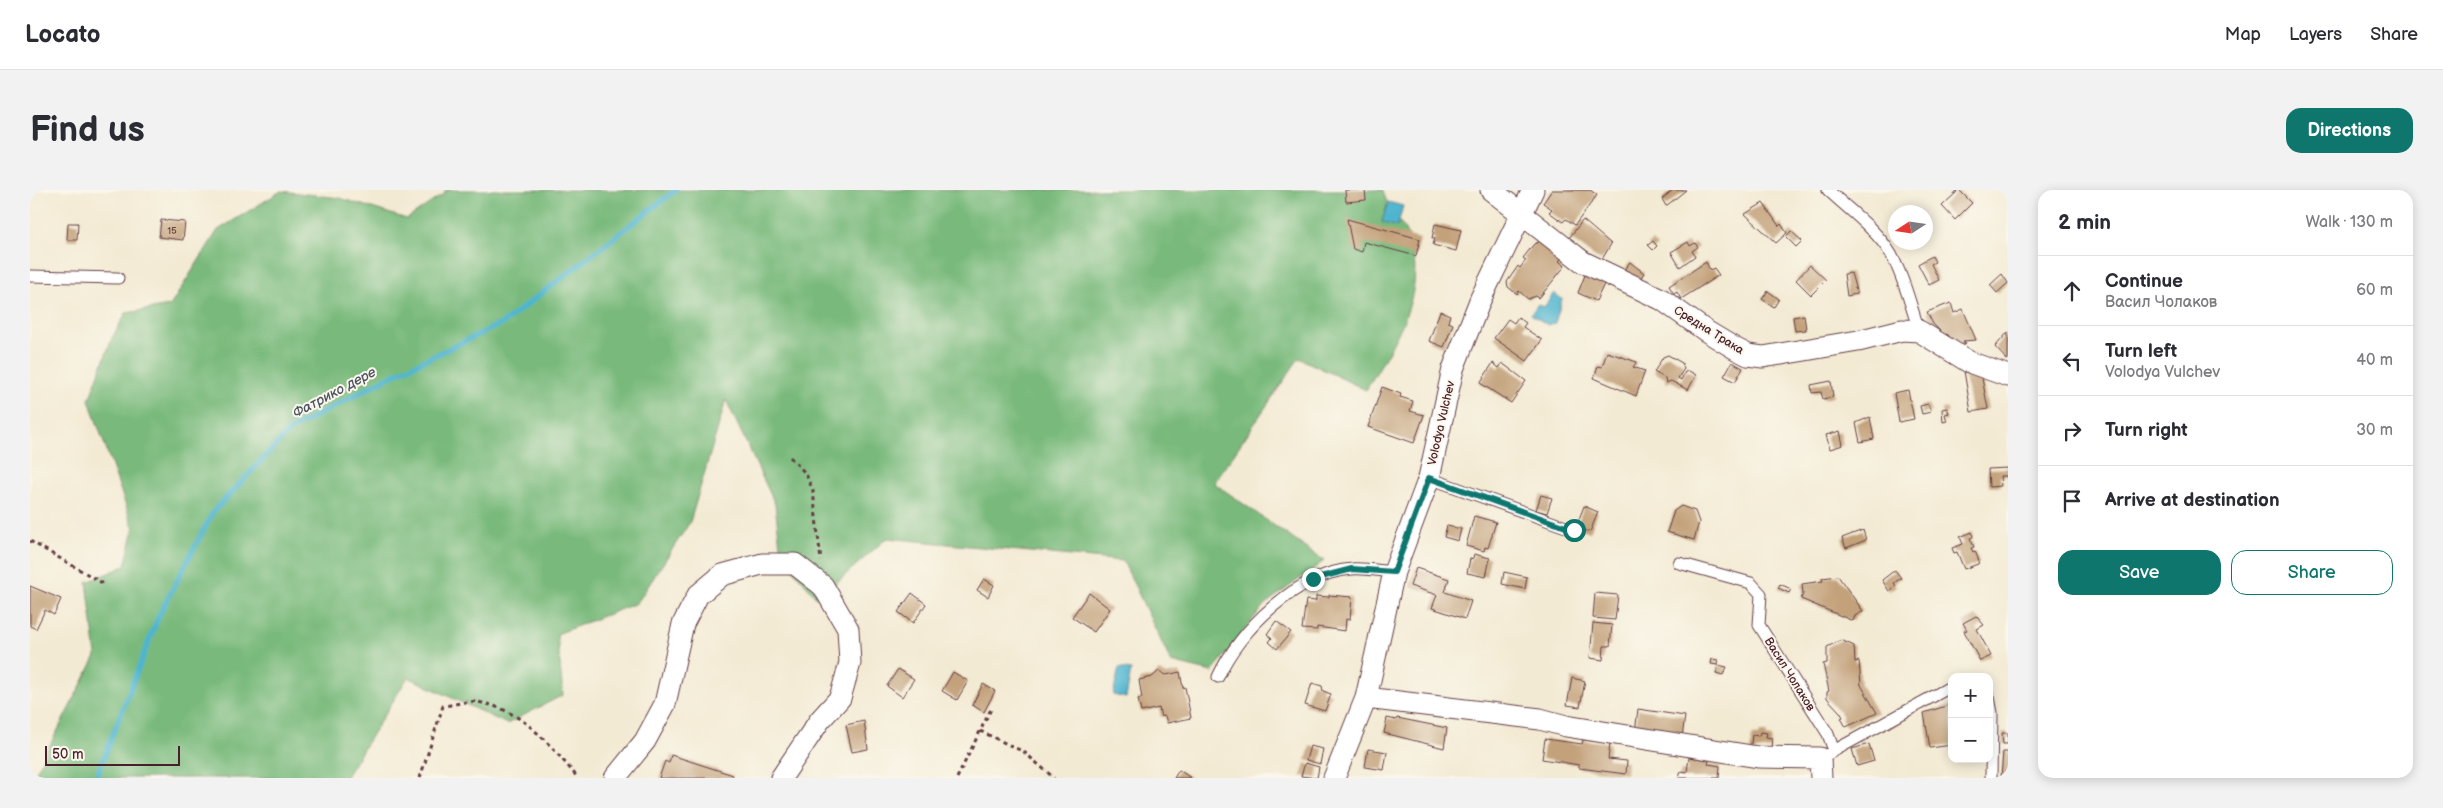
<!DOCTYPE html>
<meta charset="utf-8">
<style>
:root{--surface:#fff;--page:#f2f2f3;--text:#2b2b33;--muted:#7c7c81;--line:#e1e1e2;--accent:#0f766e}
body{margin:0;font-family:"Balsamiq Sans",sans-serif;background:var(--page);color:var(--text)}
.controls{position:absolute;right:15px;bottom:15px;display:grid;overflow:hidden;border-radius:10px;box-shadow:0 2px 12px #0003}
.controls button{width:45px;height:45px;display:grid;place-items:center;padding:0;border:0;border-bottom:1px solid var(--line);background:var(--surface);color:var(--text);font:25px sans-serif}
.compass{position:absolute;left:1858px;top:15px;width:45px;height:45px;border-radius:50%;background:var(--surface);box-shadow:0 2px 12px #0003;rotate:258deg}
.scale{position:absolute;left:15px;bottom:12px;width:135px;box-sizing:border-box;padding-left:5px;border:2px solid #4a1f2b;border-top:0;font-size:14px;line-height:18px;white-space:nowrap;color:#4a1f2b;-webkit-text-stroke:4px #fbf7ec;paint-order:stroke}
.stop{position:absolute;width:15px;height:15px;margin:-11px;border:4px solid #0f766e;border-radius:50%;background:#fff}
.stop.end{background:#0f766e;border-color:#fff;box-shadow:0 1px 5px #0008}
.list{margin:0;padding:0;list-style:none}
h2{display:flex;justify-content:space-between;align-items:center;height:65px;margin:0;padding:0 20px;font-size:21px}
h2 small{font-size:16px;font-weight:400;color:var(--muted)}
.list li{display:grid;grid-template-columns:32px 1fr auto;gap:15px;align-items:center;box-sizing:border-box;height:70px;padding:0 20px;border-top:1px solid var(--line)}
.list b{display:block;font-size:19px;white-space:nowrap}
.list p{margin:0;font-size:16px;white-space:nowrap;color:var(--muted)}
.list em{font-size:16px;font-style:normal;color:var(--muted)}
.actions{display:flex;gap:10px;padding:15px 20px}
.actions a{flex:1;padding:11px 0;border:1px solid var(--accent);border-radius:15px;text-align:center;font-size:18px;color:var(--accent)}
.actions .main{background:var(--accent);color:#fff}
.icon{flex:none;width:28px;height:28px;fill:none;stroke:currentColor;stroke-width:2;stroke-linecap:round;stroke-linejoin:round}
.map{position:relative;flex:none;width:1978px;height:588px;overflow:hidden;border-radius:15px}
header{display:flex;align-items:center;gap:30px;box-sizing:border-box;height:70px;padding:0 25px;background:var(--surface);border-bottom:1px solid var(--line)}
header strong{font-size:24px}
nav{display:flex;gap:28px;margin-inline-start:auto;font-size:18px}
.intro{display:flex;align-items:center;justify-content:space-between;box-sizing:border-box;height:120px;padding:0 30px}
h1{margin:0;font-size:35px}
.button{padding:12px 22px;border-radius:15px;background:var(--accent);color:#fff;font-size:18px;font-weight:700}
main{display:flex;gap:30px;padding:0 30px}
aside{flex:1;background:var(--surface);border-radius:15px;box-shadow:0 2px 12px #0003}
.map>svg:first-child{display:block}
.forest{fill:#79ba7b;stroke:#626c53}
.water{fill:#50b5cf;stroke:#4d6a7d}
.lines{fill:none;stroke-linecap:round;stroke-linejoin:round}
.stream{stroke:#50b5cf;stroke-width:5.5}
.building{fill:#c3a17a}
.lane-casing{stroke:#633d44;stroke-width:13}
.street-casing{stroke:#633d44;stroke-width:23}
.path{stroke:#633d44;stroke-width:3;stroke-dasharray:4 4;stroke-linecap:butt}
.lane{stroke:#fff;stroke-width:11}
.street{stroke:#fff;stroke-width:21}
.route{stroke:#0f766e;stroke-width:6}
.labels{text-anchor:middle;stroke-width:4;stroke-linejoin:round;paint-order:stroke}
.number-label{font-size:10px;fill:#68403f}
.street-label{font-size:12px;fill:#4a1f2b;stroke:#fbf7ec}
.water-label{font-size:14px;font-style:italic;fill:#4c5464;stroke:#fbf7ec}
</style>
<header>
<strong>Locato</strong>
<nav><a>Map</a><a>Layers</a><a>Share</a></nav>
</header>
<div class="intro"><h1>Find us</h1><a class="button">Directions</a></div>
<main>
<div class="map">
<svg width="1978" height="588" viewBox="0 0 1978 588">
<rect width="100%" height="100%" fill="#fbf7ec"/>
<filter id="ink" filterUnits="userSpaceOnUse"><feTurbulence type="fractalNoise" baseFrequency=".02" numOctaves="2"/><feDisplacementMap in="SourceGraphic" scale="10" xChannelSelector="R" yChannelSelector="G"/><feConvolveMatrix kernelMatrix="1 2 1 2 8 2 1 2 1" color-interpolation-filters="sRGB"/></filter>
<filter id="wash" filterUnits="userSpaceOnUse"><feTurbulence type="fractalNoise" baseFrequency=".0096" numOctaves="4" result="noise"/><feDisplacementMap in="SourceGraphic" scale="20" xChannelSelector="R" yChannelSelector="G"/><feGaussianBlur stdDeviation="1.12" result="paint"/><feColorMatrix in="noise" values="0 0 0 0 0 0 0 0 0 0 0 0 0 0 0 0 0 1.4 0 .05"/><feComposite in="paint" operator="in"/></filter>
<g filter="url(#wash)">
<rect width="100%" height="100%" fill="#f3ead3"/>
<path class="forest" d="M415,0H1353C1356,19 1375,33 1380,51C1398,105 1362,155 1336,200L1269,168L1184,293L1294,371L1234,415L1182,482L1141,472L1093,371L857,348L788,409L751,365L745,314L696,210L660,332L607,413L527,444L533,505L477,534L378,487L315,588H3L66,466L57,392L95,376L104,339L59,210L82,148L96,123L140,116L188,40L251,1L310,8L377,29L415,3Z"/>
<path class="water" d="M1358,12L1373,16L1367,37L1352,32Z
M1524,103L1532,109L1525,133L1518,135L1501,124L1508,114L1514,117Z
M1089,478L1101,480L1096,508L1083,505Z"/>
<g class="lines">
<path class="stream" d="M66,588L129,425L183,322L260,240L361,186L473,133L646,0"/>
</g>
<g id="blocks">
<path class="building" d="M1315,0H1335L1336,10L1316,12Z
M1522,0H1560L1567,5L1545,35L1536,29L1533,32L1519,22L1522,19L1513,13Z
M1643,0H1656L1636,16L1632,9Z
M1929,0L1942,13L1925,30L1912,16Z
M1733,13L1749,36L1751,34L1757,43L1746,53L1715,24Z
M1317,29L1390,49L1386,66L1334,52L1332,62L1323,59Z
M131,30L155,32L153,50L129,47Z
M1553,30L1581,54L1571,71L1539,48Z
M38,33H48L47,50H37Z
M1405,34L1431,40L1426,61L1403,55L1405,48H1402Z
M1761,41L1772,51L1766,57L1756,47Z
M1511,51L1532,68L1529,71L1535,76L1509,108L1506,106L1498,109L1489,101L1487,104L1478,97L1477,92L1488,76L1490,78L1496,70L1493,68L1504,54Z
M1623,51L1627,56L1623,60L1618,55Z
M1658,52L1660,56L1665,53L1668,57L1662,61L1665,66L1650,77L1641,62Z
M1902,66L1905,72L1901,74L1909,90L1899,95L1888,74Z
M1600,72L1614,83L1608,92L1593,81Z
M1676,72L1680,80L1684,78L1689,85L1651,109L1647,102L1644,104L1639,96Z
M1780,75L1796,90L1781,105L1766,90Z
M1557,80L1575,92L1566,111L1548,103Z
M1821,83L1827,104L1817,106L1814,84Z
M1972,84L1978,93L1967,103L1960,95Z
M1738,101L1749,109L1744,117L1732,109Z
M1921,113L1924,123L1933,119L1946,150L1933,151L1936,153L1928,156L1917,144L1914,145L1903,134L1897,122Z
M1410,121L1420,125L1418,132L1423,134L1414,157L1399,151Z
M1774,125L1776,140L1765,141L1763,127Z
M1488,127L1496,133L1493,137L1512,150L1497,171L1464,148L1478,129L1484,133Z
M1978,142V169L1977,170L1965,157Z
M1577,162L1607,172L1603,177L1615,181L1606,206L1564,188L1568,176L1572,177Z
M1638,165L1652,173L1654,179L1648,188L1651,190L1655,182L1659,181L1666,185L1658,200L1641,191L1636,193L1635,188L1624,182L1633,167Z
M1702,172L1713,178L1705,192L1694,186Z
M1463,173L1469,178L1472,173L1496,191L1481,213L1450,193Z
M1950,178L1958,219L1941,222L1934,181Z
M1801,191L1803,207L1793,209L1791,202L1782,203L1781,195Z
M1352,197L1371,204L1370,207L1383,211L1380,221L1394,225L1384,253L1338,237Z
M1878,200L1884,229L1869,232L1864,203Z
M1898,214L1901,222L1892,224L1890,216Z
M1917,218L1919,223L1915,224L1917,231L1913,232L1912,219Z
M1840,227L1844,249L1830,252L1826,233Z
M1810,241L1813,255L1800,259L1796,245Z
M1978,278V286H1970L1971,296L1959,297L1958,279Z
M1511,305L1522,308L1517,323L1506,320Z
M1554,316L1568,322L1560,342L1546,337Z
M1651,316L1665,321L1669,332L1664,350L1637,342L1644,321Z
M1444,326L1466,332L1458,358L1455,357L1454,361L1436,356Z
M1417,336L1431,339L1428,351L1414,347Z
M1833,340L1836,350L1816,358L1812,348Z
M1942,342L1943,347L1940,348L1944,357L1941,358L1943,362L1945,361L1949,371L1948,374L1934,379L1927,362L1924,363L1922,358L1933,354L1930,347Z
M1444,364L1460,368L1456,387L1437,383L1440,369L1443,368Z
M1386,378L1419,389L1415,402L1441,411L1435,429L1402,418L1407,405L1380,396Z
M1865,380L1871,388L1864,393L1866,396L1859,401L1852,390Z
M1474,382L1497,387L1495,399L1472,394Z
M1808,386L1833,421L1825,426L1823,431L1771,409L1773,404L1772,394L1793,391L1792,388Z
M954,389L964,395L958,407L947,400Z
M1750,394L1761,399L1759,403L1748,398Z
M0,396L31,409L24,425L15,420L6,439L0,436Z
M882,403L896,414L883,433L868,422Z
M1059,403L1080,419L1064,442L1042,427Z
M1565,403L1588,405L1585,430L1563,428Z
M1299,405L1322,407L1320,430L1316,429L1315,441L1287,437V440L1272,439L1276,410L1286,411V406L1299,407Z
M1946,426L1954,435L1947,439L1961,466L1950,471L1934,441L1937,440L1933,433Z
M1246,431L1261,442L1247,459L1239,452L1242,448L1237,444Z
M1563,433L1582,435L1580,456H1574L1573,470L1560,468Z
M1811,450L1824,456L1825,472L1829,471L1831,495L1847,523L1816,537L1811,528L1813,527L1810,522L1797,508V502L1799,501L1793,474L1797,473V457Z
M1682,469L1688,470L1687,475L1681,474Z
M1688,475L1697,477L1693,485L1686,483Z
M868,479L884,489L872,507L857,496Z
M1129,481L1136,485L1150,482L1153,498L1155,497L1161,528L1137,533L1135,526L1131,527L1129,518L1111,522L1108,509L1112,508L1109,490L1122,487Z
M923,482L938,491L927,510L912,501Z
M1542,488L1555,491L1550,517L1537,515Z
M1282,493L1292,496L1293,501L1301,504L1295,521L1275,515Z
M953,494L965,501L954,522L942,515Z
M1922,514V555L1900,558L1894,523Z
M1608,519L1655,526L1652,547L1605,542Z
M1357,528L1366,530L1367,528L1417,538L1414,558L1354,543Z
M834,531L838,559L822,562L816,535Z
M1730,542L1737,543L1736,547L1742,548L1741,559L1720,562L1722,545L1729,546Z
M1972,543H1978V554H1973Z
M1515,549L1552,554L1553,550L1580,553L1578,569L1597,571L1596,584L1549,578V575L1512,569Z
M1839,554L1844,571L1827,576L1822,559Z
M1280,556L1293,559L1290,574L1276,570Z
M1338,559L1357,562L1354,580L1335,577Z
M1973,562H1978V588H1971Z
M641,565L703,585L702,588H629L635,571L639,573Z
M1659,567L1679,570L1678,574L1690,576L1689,588H1649L1651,581L1657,582Z
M1275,573L1289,577L1287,588L1271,586Z
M1149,580L1161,588H1144Z"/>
</g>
</g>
<g filter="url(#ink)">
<use href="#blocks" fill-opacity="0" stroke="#633d44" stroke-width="1"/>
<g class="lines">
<g class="lane-casing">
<path id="lane" d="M1798,0C1819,20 1846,39 1861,64C1874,88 1881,116 1889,141
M0,86L88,88
M1399,288L1544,340
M1649,373L1721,393L1731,404L1729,435L1798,544L1804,561
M1188,487C1209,440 1268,383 1322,379C1335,378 1350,381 1364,382
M1959,507L1962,523L1961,588
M1798,564L1922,496"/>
</g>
<g class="street-casing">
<path id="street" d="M1461,0L1553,72L1631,109L1676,141L1706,159L1718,165L1733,167L1828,151L1872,140L1889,141L1939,172L1978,186
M1336,508L1510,529L1536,536L1728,567L1790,568L1791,588
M585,588L615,551L635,514L653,434L668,405L692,385L732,374H765L793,396L818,439L820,473L810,508L790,530L751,588
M1304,588L1336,508L1364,382L1399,288L1423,179L1451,108L1503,0"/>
</g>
<path class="path" d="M760,267L776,284L783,301L791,371
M0,351L76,395
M950,541L994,562L1024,588
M390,588L413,516C424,515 438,510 448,512C494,520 520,555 548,588
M927,588L962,517"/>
<use href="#lane" class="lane"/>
<use href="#street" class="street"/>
</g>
</g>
<g class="lines" filter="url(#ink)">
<path class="route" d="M1283,389L1322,379L1364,382L1399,288L1544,340"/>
</g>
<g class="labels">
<g class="number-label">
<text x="142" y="44">15</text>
</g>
<g class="street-label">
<text transform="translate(1679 140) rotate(32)" y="4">Средна Трака</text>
<text transform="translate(1411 233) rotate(-77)" y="4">Volodya Vulchev</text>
<text transform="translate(1760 484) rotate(58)" y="4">Васил Чолаков</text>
</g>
<g class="water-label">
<text transform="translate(304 202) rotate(-28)" y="5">Фатрико дере</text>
</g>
</g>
</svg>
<div class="controls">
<button>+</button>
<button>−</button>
</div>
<svg class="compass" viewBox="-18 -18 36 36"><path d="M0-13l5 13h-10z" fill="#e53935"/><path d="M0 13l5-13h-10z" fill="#7c7c81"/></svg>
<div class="scale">50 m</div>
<div class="stop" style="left:1544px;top:340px"></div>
<div class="stop end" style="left:1283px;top:389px"></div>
</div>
<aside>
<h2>2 min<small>Walk · 130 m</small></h2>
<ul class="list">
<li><svg class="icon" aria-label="ahead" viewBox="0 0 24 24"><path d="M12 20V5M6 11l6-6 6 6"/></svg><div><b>Continue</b><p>Васил Чолаков</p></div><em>60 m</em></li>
<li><svg class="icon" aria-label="left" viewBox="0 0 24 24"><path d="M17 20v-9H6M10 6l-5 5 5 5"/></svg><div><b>Turn left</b><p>Volodya Vulchev</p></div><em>40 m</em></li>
<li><svg class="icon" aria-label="right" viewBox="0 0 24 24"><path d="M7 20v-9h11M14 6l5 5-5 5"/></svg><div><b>Turn right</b></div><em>30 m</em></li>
<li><svg class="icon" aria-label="arrive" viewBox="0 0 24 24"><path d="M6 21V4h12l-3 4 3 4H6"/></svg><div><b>Arrive at destination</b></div></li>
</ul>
<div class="actions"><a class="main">Save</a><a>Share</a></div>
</aside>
</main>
